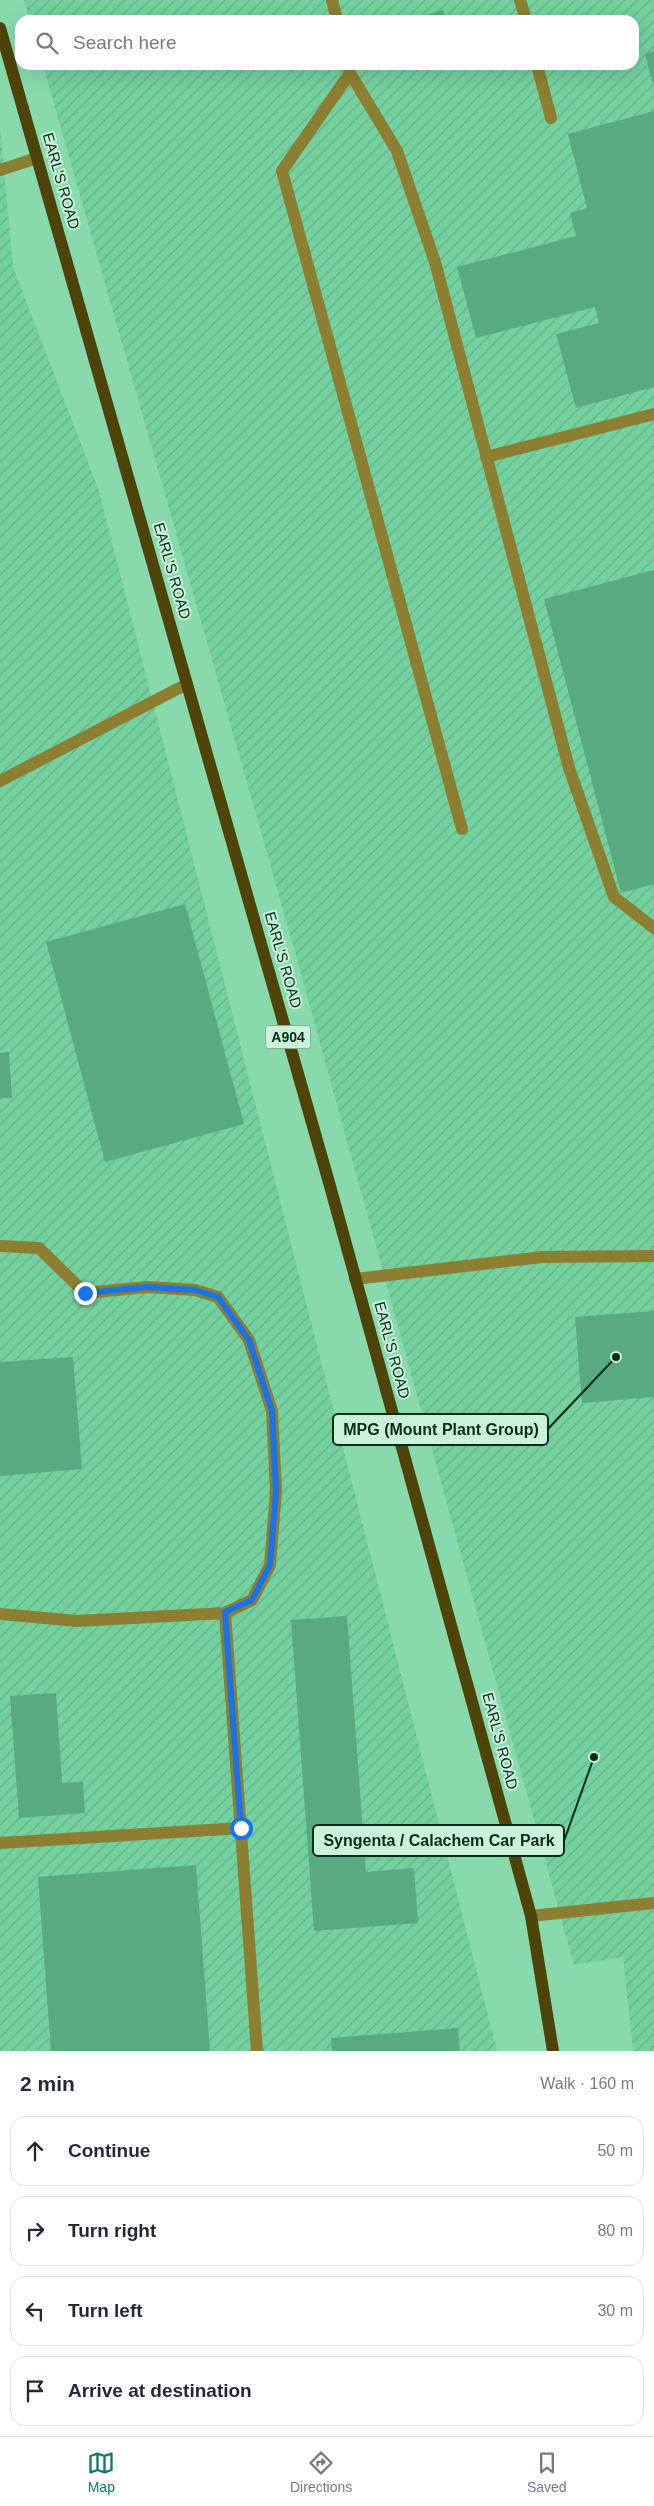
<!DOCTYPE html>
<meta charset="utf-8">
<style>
:root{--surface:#fff;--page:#f2f2f3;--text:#1f2937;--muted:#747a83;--line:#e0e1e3;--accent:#0f766e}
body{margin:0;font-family:Arial,sans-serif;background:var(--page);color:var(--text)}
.stop{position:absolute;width:15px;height:15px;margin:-11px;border:4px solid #1a73e8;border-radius:50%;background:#fff}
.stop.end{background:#1a73e8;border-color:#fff;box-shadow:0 1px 5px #0008}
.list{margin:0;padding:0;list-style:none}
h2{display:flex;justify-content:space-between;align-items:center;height:65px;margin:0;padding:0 20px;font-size:21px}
h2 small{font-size:16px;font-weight:400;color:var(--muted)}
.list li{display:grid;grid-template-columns:32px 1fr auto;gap:15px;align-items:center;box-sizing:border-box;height:70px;margin:0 10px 10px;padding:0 10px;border:1px solid var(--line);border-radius:15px}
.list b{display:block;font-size:19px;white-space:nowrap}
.list em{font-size:16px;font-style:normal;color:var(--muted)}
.icon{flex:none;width:28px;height:28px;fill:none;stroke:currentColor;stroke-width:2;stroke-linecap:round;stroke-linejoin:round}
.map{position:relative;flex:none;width:654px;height:2051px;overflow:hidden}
.search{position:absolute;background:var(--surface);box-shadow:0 5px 20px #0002;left:15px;right:15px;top:15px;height:55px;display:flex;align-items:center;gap:12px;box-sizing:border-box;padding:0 18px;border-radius:15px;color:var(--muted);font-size:19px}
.sheet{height:385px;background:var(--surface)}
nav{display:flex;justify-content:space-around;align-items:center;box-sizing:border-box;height:70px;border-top:1px solid var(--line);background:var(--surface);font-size:14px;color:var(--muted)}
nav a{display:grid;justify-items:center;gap:2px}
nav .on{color:var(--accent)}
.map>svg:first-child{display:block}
.industrial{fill:url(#industrial-furrows)}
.building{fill:#59aa80}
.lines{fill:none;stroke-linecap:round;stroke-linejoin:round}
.minor{stroke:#8c7f32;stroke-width:12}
.major{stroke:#4e440a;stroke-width:12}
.route{stroke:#1a73e8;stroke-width:6}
.labels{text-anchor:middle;stroke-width:4;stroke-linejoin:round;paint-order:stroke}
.shield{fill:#caf1da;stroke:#426755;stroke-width:1}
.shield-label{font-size:14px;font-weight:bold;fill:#082c1c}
.street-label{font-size:15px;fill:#082c1c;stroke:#caf1da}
.leader{fill:none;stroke:#082c1c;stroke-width:2}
.callout-dot{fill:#082c1c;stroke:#caf1da;stroke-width:2}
.callout{fill:#caf1da;stroke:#082c1c;stroke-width:2}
.callout-label{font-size:16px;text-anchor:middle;font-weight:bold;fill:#082c1c}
</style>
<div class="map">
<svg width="654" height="2051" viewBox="0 0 654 2051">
<defs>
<pattern id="industrial-furrows" width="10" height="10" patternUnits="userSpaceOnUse" patternTransform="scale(1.25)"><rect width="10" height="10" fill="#74d09f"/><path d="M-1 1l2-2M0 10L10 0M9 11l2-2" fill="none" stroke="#63b388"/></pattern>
</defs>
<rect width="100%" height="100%" fill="#88daad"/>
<path class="industrial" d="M24,0H654V2051H633L623,1957L574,1965L293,945L43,65H634V20H30Z
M0,126L13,267L99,491L497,2051H0Z"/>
<path class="building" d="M443,10L446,20H410Z
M654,51V84H653L645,54Z
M654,111V387L576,408L556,334L599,323L595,307L476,338L457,267L576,236L570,213L587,208L568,134Z
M654,570V884L621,893L544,599Z
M185,904L244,1124L105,1162L46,942Z
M9,1052L12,1098H0V1053Z
M654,1311V1397L582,1403L575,1317Z
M73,1357L82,1469L0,1476V1362Z
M347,1616L366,1872L414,1868L418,1923L314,1931L291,1620Z
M56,1693L62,1783L83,1782L85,1813L19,1818L10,1696Z
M196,1865L210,2051H51L38,1877Z
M458,2028L460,2051H332L331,2038Z"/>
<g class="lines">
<path class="minor" d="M332,0L337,20
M520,0L526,20
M348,65L350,73L397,151L435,262L569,768L614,897L654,928
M537,65L551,118
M350,73L282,171L462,829
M0,170L37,158
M486,457L654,414
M0,781L187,684
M0,1246L39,1248L85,1293L147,1287L195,1290L218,1297L249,1340L272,1411L276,1491L270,1565L252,1600L225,1613L77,1621L0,1614
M355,1279L542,1257L654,1256
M225,1613L257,2051
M0,1843L241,1828
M531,1916L654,1903"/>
<path class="major" d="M0,28L330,1186L531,1916L553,2051"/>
</g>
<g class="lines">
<path class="route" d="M85,1293L147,1287L195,1290L218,1297L249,1340L272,1411L276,1491L270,1565L252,1600L225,1612L241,1828"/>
</g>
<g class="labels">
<rect class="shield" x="265.5" y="1025.5" width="45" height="23" rx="4"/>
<g class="shield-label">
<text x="288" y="1042">A904</text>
</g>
<g class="street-label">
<text transform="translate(61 181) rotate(74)" y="5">EARL'S ROAD</text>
<text transform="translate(172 571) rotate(74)" y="5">EARL'S ROAD</text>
<text transform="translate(283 960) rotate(74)" y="5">EARL'S ROAD</text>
<text transform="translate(392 1350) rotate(75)" y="5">EARL'S ROAD</text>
<text transform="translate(500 1741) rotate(75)" y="5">EARL'S ROAD</text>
</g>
</g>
<path class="leader" d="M616 1357L548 1429M594 1757L564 1841"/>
<g class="callout-dot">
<circle cx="616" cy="1357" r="5"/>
<circle cx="594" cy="1757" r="5"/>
</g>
<g class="callout">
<rect x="333" y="1414" width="215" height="31" rx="5"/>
<rect x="313" y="1825" width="251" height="31" rx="5"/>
</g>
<g class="callout-label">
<text x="441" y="1435">MPG (Mount Plant Group)</text>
<text x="439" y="1846">Syngenta / Calachem Car Park</text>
</g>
</svg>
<div class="stop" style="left:241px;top:1828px"></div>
<div class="stop end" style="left:85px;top:1293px"></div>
<div class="search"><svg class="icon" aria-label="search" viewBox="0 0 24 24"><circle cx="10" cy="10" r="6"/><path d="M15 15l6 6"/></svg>Search here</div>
</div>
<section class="sheet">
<h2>2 min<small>Walk · 160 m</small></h2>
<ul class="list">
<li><svg class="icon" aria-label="ahead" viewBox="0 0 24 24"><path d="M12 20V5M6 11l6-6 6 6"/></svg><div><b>Continue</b></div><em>50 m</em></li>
<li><svg class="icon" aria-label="right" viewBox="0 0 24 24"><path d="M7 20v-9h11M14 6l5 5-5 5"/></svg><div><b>Turn right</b></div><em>80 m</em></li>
<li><svg class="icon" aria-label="left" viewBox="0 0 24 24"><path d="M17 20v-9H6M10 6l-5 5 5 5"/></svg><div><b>Turn left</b></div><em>30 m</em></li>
<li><svg class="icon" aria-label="arrive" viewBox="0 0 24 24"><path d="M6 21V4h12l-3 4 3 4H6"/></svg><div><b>Arrive at destination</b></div></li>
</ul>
</section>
<nav>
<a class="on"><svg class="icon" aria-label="map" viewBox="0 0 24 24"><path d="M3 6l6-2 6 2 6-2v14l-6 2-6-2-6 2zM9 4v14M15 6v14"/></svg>Map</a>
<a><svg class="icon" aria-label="directions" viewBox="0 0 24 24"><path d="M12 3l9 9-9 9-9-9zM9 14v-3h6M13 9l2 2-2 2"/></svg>Directions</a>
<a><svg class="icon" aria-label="saved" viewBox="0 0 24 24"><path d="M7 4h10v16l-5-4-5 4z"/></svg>Saved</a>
</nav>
